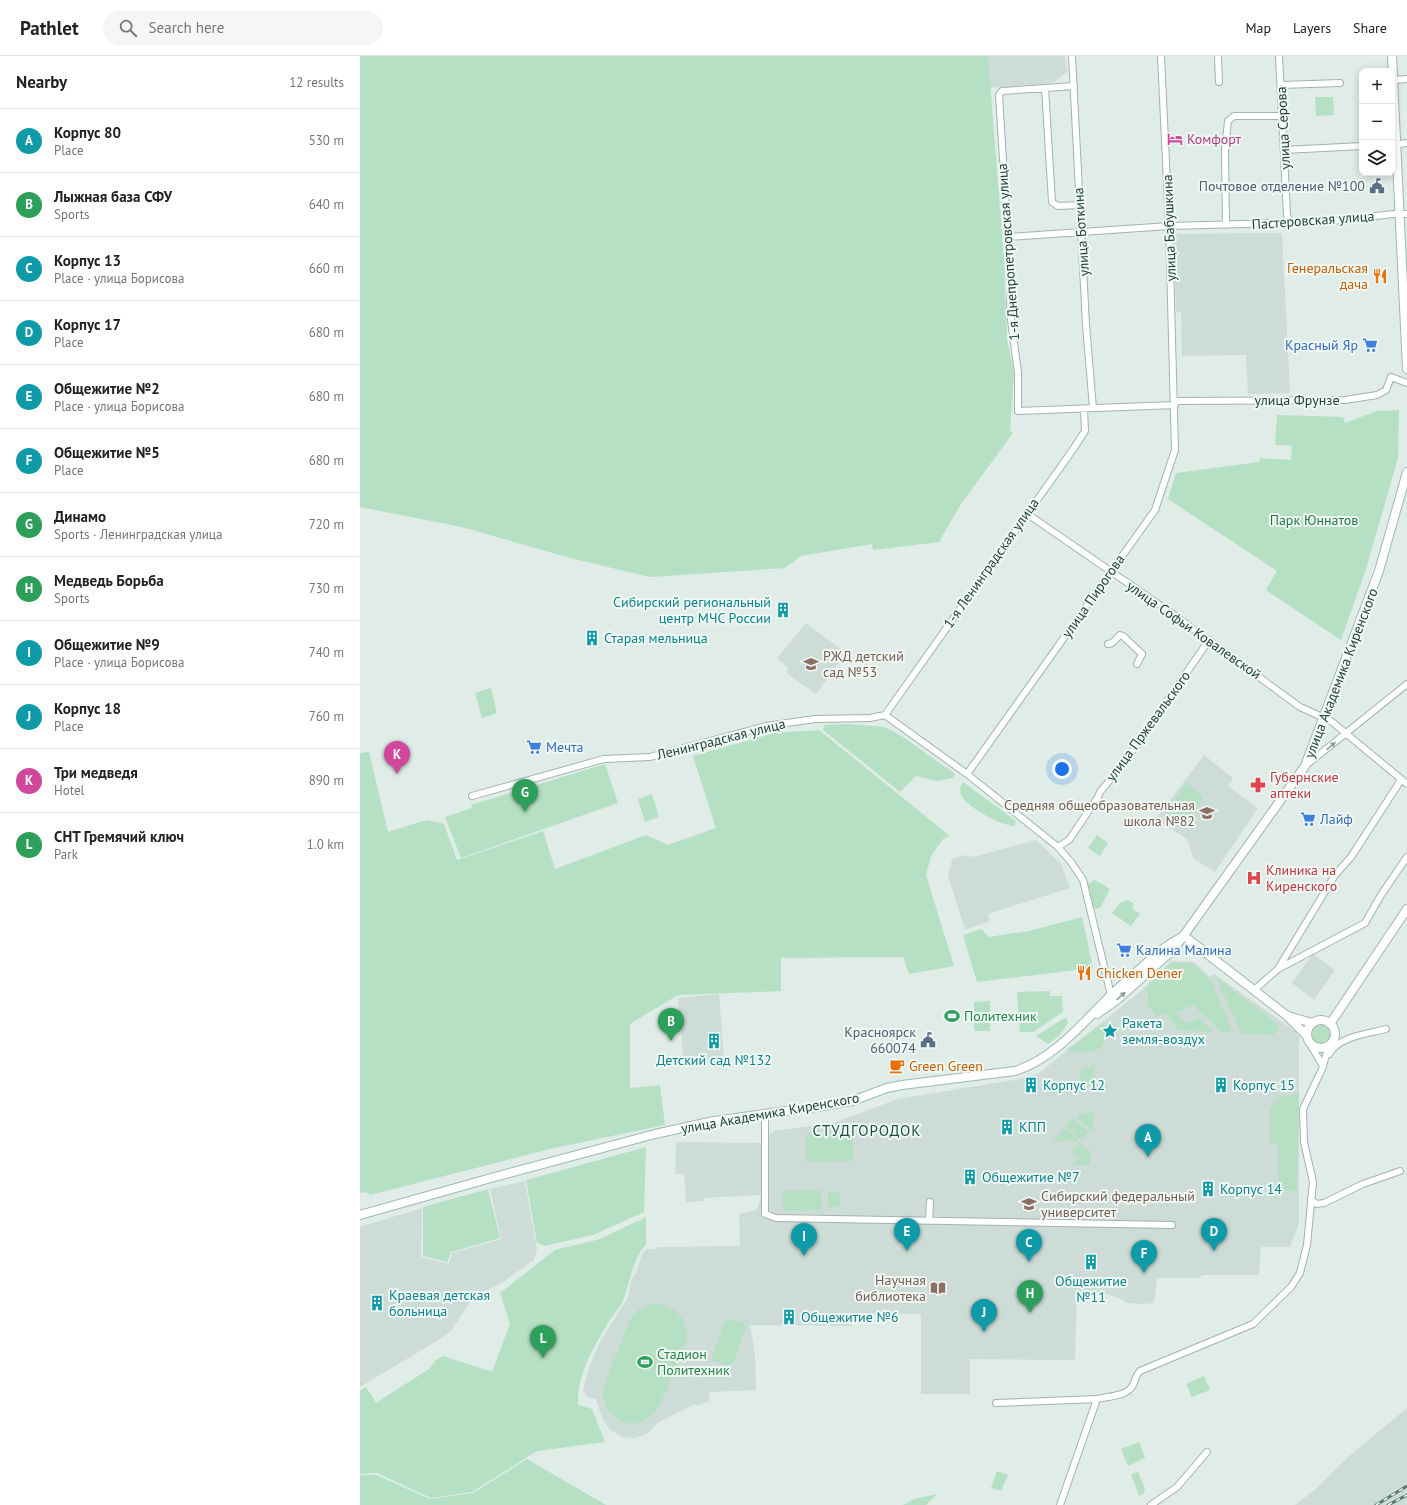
<!DOCTYPE html>
<meta charset="utf-8">
<style>
:root{--surface:#fff;--page:#f6f6f6;--text:#222;--muted:#767676;--line:#e0e0e0;--accent:#854c34}
body{margin:0;font-family:"PT Sans",sans-serif;background:var(--page);color:var(--text)}
.controls{position:absolute;right:12px;top:12px;display:grid;overflow:hidden;border-radius:8px;box-shadow:0 2px 10px #0003}
.controls button{width:36px;height:36px;display:grid;place-items:center;padding:0;border:0;border-bottom:1px solid var(--line);background:var(--surface);color:var(--text);font:20px sans-serif}
.you{position:absolute;left:702px;top:713px;width:14px;height:14px;margin:-10px;border:3px solid #fff;border-radius:50%;background:#1a73e8;box-shadow:0 0 0 6px #1a73e833}
.badge{display:grid;place-items:center;width:26px;height:26px;border-radius:50%;background:var(--accent);color:#fff;font-size:13px;font-weight:700}
.pin{position:absolute;translate:-50% -33px;filter:drop-shadow(0 1px 2px #0008)}
.pin::after{content:'';position:absolute;top:21px;width:14px;height:12px;background:inherit;clip-path:polygon(0 0,100% 0,50% 100%)}
.list{margin:0;padding:0;list-style:none}
h2{display:flex;justify-content:space-between;align-items:center;height:52px;margin:0;padding:0 16px;font-size:17px}
h2 small{font-size:13px;font-weight:400;color:var(--muted)}
.list li{display:grid;grid-template-columns:26px 1fr auto;gap:12px;align-items:center;box-sizing:border-box;height:64px;padding:0 16px;border-top:1px solid var(--line)}
.list b{display:block;font-size:15px;white-space:nowrap}
.list p{margin:0;font-size:13px;white-space:nowrap;color:var(--muted)}
.list em{font-size:13px;font-style:normal;color:var(--muted)}
.icon{flex:none;width:22px;height:22px;fill:none;stroke:currentColor;stroke-width:2;stroke-linecap:round;stroke-linejoin:round}
.map{position:relative;flex:none;width:1047px;height:1449px;overflow:hidden}
header{display:flex;align-items:center;gap:24px;box-sizing:border-box;height:56px;padding:0 20px;background:var(--surface);border-bottom:1px solid var(--line)}
header strong{font-size:19px}
nav{display:flex;gap:22px;margin-inline-start:auto;font-size:14px}
.search{width:280px;height:36px;background:var(--page);display:flex;align-items:center;gap:10px;box-sizing:border-box;padding:0 14px;border-radius:22px;color:var(--muted);font-size:15px}
main{display:flex}
aside{flex:1;background:var(--surface)}
.map>svg:first-child{display:block}
.built{fill:#cddcd6}
.green{fill:#b5e0c3}
.lines{fill:none;stroke-linecap:round;stroke-linejoin:round}
.street-casing{stroke:#a1b4af;stroke-width:8}
.secondary-casing{stroke:#9cb9b0;stroke-width:10}
.street{stroke:#fff;stroke-width:6}
.secondary{stroke:#fff;stroke-width:8}
.rail-casing{stroke:#587a72;stroke-width:3}
.rail{stroke:#f0f8f4;stroke-width:1.5;stroke-dasharray:4.5;stroke-linecap:butt}
.oneway{fill:#8e9e9b}
.labels{text-anchor:middle;stroke-width:4;stroke-linejoin:round;paint-order:stroke}
.street-label{font-size:14px;fill:#1e3e37;stroke:#f0f8f4}
.hotel-label{font-size:14px;fill:#b23c85;stroke:#f0f8f4;text-anchor:start}
.service-label{font-size:14px;fill:#4e5e75;stroke:#f0f8f4;text-anchor:end}
.food-label{font-size:14px;fill:#c56008;stroke:#f0f8f4;text-anchor:start}
.shop-label{font-size:14px;fill:#366cbe;stroke:#f0f8f4;text-anchor:start}
.park-label{font-size:14px;fill:#247949;stroke:#f0f8f4}
.culture-label{font-size:14px;fill:#0d838f;stroke:#f0f8f4;text-anchor:start}
.education-label{font-size:14px;fill:#785e54;stroke:#f0f8f4;text-anchor:start}
.health-label{font-size:14px;fill:#be3a42;stroke:#f0f8f4;text-anchor:start}
.leisure-label{font-size:14px;fill:#27864d;stroke:#f0f8f4;text-anchor:start}
.neighbourhood-label{font-size:15px;letter-spacing:1px;fill:#185247;stroke:#f0f8f4}
</style>
<header>
<strong>Pathlet</strong>
<div class="search"><svg class="icon" aria-label="search" viewBox="0 0 24 24"><circle cx="10" cy="10" r="6"/><path d="M15 15l6 6"/></svg>Search here</div>
<nav><a>Map</a><a>Layers</a><a>Share</a></nav>
</header>
<main>
<aside>
<h2>Nearby<small>12 results</small></h2>
<ul class="list">
<li><span class="badge" style="background:#0f9aa8">A</span><div><b>Корпус 80</b><p>Place</p></div><em>530 m</em></li>
<li><span class="badge" style="background:#2e9e5b">B</span><div><b>Лыжная база СФУ</b><p>Sports</p></div><em>640 m</em></li>
<li><span class="badge" style="background:#0f9aa8">C</span><div><b>Корпус 13</b><p>Place · улица Борисова</p></div><em>660 m</em></li>
<li><span class="badge" style="background:#0f9aa8">D</span><div><b>Корпус 17</b><p>Place</p></div><em>680 m</em></li>
<li><span class="badge" style="background:#0f9aa8">E</span><div><b>Общежитие №2</b><p>Place · улица Борисова</p></div><em>680 m</em></li>
<li><span class="badge" style="background:#0f9aa8">F</span><div><b>Общежитие №5</b><p>Place</p></div><em>680 m</em></li>
<li><span class="badge" style="background:#2e9e5b">G</span><div><b>Динамо</b><p>Sports · Ленинградская улица</p></div><em>720 m</em></li>
<li><span class="badge" style="background:#2e9e5b">H</span><div><b>Медведь Борьба</b><p>Sports</p></div><em>730 m</em></li>
<li><span class="badge" style="background:#0f9aa8">I</span><div><b>Общежитие №9</b><p>Place · улица Борисова</p></div><em>740 m</em></li>
<li><span class="badge" style="background:#0f9aa8">J</span><div><b>Корпус 18</b><p>Place</p></div><em>760 m</em></li>
<li><span class="badge" style="background:#d1479c">K</span><div><b>Три медведя</b><p>Hotel</p></div><em>890 m</em></li>
<li><span class="badge" style="background:#2e9e5b">L</span><div><b>СНТ Гремячий ключ</b><p>Park</p></div><em>1.0 km</em></li>
</ul>
</aside>
<div class="map">
<svg width="1047" height="1449" viewBox="0 0 1047 1449">
<rect width="100%" height="100%" fill="#dfece7"/>
<path class="built" d="M628,0H705L707,16L693,27L629,32Z
M922,177L930,337L888,338L886,299L822,300L821,256H816L814,178Z
M446,567L486,597L456,638L426,617L429,613L417,602Z
M844,699L873,722L868,730L898,752L855,816L834,803L827,783L796,763Z
M676,784L701,808L710,832L628,858L630,865L605,874L588,820L592,803L606,799L613,801Z
M953,898L975,914L954,944L932,927Z
M811,905L834,906L850,921L854,918L935,975L939,982V1167L930,1191H901L899,1219H843L838,1222H797L794,1247L783,1248L768,1247L759,1242L743,1237H717L715,1304L610,1303V1338H561V1258L492,1257V1270L390,1269L395,1298L396,1334L349,1336L350,1345L336,1350L335,1348L299,1366L288,1377L275,1382L263,1381L250,1374L242,1362L236,1343L228,1342L223,1334L229,1311L239,1288L268,1241L272,1223L277,1215L282,1198L286,1193H297V1191L380,1190L379,1158L397,1154L401,1141V1139L380,1140L344,1142V1145L326,1146L324,1118H315L316,1086L401,1087L414,1075L473,1067L538,1043L654,1024L678,1018L782,934Z
M359,938L364,1006L324,1010L318,942Z
M165,1125L177,1194L174,1204L143,1226L113,1241L91,1275L77,1285L0,1331V1171L62,1152L61,1201L89,1208L92,1197L141,1183L130,1133Z
M1047,1352V1449H935L957,1432L988,1401Z"/>
<path class="green" d="M0,0H628L644,203L647,284L654,316L650,374L653,377L601,448L579,486L513,494L512,488L441,500L425,512L290,521L210,502L102,471L0,451Z
M955,41H973L974,59L956,60Z
M1039,354L1038,402L1006,513L981,584L906,534L917,515L808,443L816,417L899,406L900,402L931,404L932,390L915,389L917,359L983,361L985,367L1017,355Z
M131,632L137,657L122,662L115,637Z
M488,668L525,671L543,681L595,718L593,722L577,725L556,720L540,736L463,674L465,669Z
M459,674L590,780L583,783L571,800L566,819L594,910L549,918L543,901L421,902V935L318,939L270,968V1032L300,1029L305,1069L194,1092L10,1139L6,1136L0,1137V697L9,696L28,776L67,764L84,768L97,804L183,775L195,813L286,779L308,789L356,772L333,700L415,677Z
M245,708L258,747L101,802L85,761L112,752L111,749Z
M603,726L656,765L654,770C642,770 604,750 601,738C599,733 601,730 603,726Z
M826,728L842,739L843,743L824,767L809,758L807,754Z
M292,738L299,761L285,766L278,743Z
M737,779L748,787L740,800L728,792Z
M735,824L750,833L740,852L735,853L732,849L728,828Z
M768,844L774,848L772,852L780,858L771,870L752,857L760,847Z
M722,861L733,912L617,926L603,879L622,873L628,881L669,875Z
M811,907H833L851,924L872,976H862L833,949L815,957L827,967L839,962L854,976L818,974L806,957L796,961L788,948V936L785,933Z
M856,921L918,968L919,971L913,979L883,978L881,976Z
M690,935V940H702L703,956L673,976H660L657,936Z
M630,945V975H614V946Z
M706,961L708,967L699,980L688,988L676,980Z
M743,967C748,987 744,996 722,996C717,996 711,996 706,994Z
M949 979a11 11 0 1 1 22 0a11 11 0 1 1-22 0Z
M735,1008L734,1025L722,1037H689V1025H720L721,1014Z
M939,1037L937,1135H918V1088H910V1054L918,1042Z
M721,1057H734L733,1072H736V1075H732L717,1062Z
M712,1062L729,1076L721,1084L705,1070Z
M704,1072L718,1084L717,1086L707,1083V1085L693,1086Z
M493,1077V1105L446,1106V1078Z
M721,1086L722,1090L730,1094V1109H713V1107H716L717,1100H713V1094Z
M286,1091L284,1156L233,1179L184,1190L177,1187L166,1124Z
M128,1133L140,1182L91,1196L87,1206L63,1200V1151Z
M461,1134L462,1154L423,1155L422,1135Z
M468,1136H480V1151H468Z
M286,1161V1189C274,1200 270,1224 265,1239C263,1247 256,1255 251,1262C235,1289 217,1317 218,1349L232,1353L245,1386L177,1395L112,1436L71,1442L17,1417L0,1418V1335L6,1331L16,1347L69,1313L76,1304L83,1300L132,1316L150,1268L140,1237L195,1194L240,1183Z
M293,1248C314,1248 327,1261 327,1282C320,1298 303,1349 292,1359C283,1368 269,1370 259,1364C250,1358 244,1350 243,1339C243,1330 267,1269 273,1260C277,1253 285,1250 293,1248Z
M369,1263L383,1267L386,1272L373,1307L367,1310L353,1304L352,1300L365,1267Z
M844,1320L850,1334L832,1341L826,1328Z
M779,1386L785,1402L768,1410L761,1393Z
M167,1403L246,1449H0V1419H16L70,1443L113,1437Z
M637,1415L648,1419L641,1435L631,1432Z
M778,1416L785,1433L783,1438L779,1440L771,1418Z
M577,1438L566,1449H543L554,1443Z"/>
<g class="lines">
<g class="street-casing">
<path id="street" d="M712,0L726,269L733,352
M858,0L859,26
M919,0L927,159L930,168
M1033,24L1047,23
M921,29L980,27
M714,30L642,35L639,39L651,233L650,256L658,317V355L815,349
M685,32L692,146L698,150L719,149
M1032,89L1047,87
M924,94L1002,90
M866,169L865,93L868,65L874,60H922
M648,181L809,170L965,166L1033,158H1047
M814,345L985,344L1017,339L1026,334L1031,321L1047,327
M666,457L807,554L940,651L971,665L1047,728
M748,588L752,587L760,579L763,580L782,598L777,608
M525,659L714,392L725,375L724,353
M945,710L1047,628
M607,718L795,454L815,394L809,170L801,0
M112,740L244,703L290,701L406,670L455,663L510,662L525,659L607,718L698,791L711,806L723,824L751,939
M698,791L709,784L738,741L740,736L767,703L849,584
M918,913L975,819L991,801L1041,724
M894,934L918,913L1005,867L1021,839L1047,801
M950,988L963,1010
M969,998C979,980 1008,978 1026,973
M405,1058V1158L416,1162L812,1169
M951,1143L956,1148L964,1147L1003,1128L1040,1115
M569,1165L570,1146
M636,1347L737,1343
M700,1449L737,1343C748,1340 767,1341 773,1329C776,1323 775,1320 780,1315L893,1268L931,1231L940,1217L947,1189L953,1126L944,1086L943,1053L962,1013L969,989
M791,1449L817,1431L847,1396"/>
</g>
<g class="secondary-casing">
<path id="secondary" d="M1032,0L1047,313
M824,880L926,959L946,979
M737,958L758,943L814,893L945,710L1019,515L1047,416
M928,960L952,967
M947 978a14 14 0 1 1 28 0a14 14 0 1 1-28 0Z
M970,968L1047,853
M0,1159L131,1122L295,1078L354,1065L463,1050L492,1045L527,1032L542,1029L655,1015C693,1003 720,970 747,943C758,932 770,922 781,912C795,899 807,888 824,880"/>
</g>
<use href="#street" class="street"/>
<use href="#secondary" class="secondary"/>
<g class="rail-casing">
<path id="rail" d="M1016,1449L1047,1430
M1028,1449L1047,1439"/>
</g>
<use href="#rail" class="rail"/>
</g>
<defs><path id="oneway-solid" d="M-6-.8H1V-3.2L6.5 0L1 3.2V.8H-6Z"/></defs>
<g class="oneway">
<use href="#oneway-solid" transform="translate(971 690) rotate(-41)"/>
<use href="#oneway-solid" transform="translate(761 940) rotate(-41)"/>
</g>
<defs>
<g id="hotel-bare" transform="scale(1.2)"><path d="M-6-4.5h1.5V1H6V5H4.5V3h-9V5H-6ZM-4 0a1.8 1.8 0 1 1 3.6 0ZM.5 0V-2.5h3Q6-2.5 6 0Z" fill="#d1479c" stroke="#f0f8f4" stroke-width="2.5" paint-order="stroke"/></g>
<g id="civic-bare" transform="scale(1.2)"><path d="M-.6-6.5H3V-4.5H.6V-3L4-1V1h2V6H-6V1h2V-1L-.6-3ZM-1.2 2.5V6h2.4V2.5Z" fill="#5c6f8a" stroke="#f0f8f4" stroke-width="2.5" paint-order="stroke"/></g>
<g id="restaurant-bare" transform="scale(1.2)"><path d="M-5-6h1v4h1v-4h1v4h1v-4h1v5L-1.5 .5V6h-2V.5L-5-1ZM5-6V6H3V1.5H1.5Q1.5-4 5-6Z" fill="#e8710a" stroke="#f0f8f4" stroke-width="2.5" paint-order="stroke"/></g>
<g id="supermarket-bare" transform="scale(1.2)"><path d="M-6-5.5h2.5l.6 2H6L4.5 2H-2.5L-4.4-4H-6ZM-1.5 3.2a1.3 1.3 0 1 0 .1 0ZM3 3.2a1.3 1.3 0 1 0 .1 0Z" fill="#3f7fe0" stroke="#f0f8f4" stroke-width="2.5" paint-order="stroke"/></g>
<g id="building-bare" transform="scale(1.2)"><path d="M-4-6H4V6H1V3H-1V6H-4ZM-2.5-4.3h1.7v1.8h-1.7ZM.8-4.3h1.7v1.8H.8ZM-2.5-1h1.7V.8h-1.7ZM.8-1h1.7V.8H.8Z" fill="#0f9aa8" stroke="#f0f8f4" stroke-width="2.5" paint-order="stroke"/></g>
<g id="school-bare" transform="scale(1.2)"><path d="M0-5L7-2L0 1L-7-2ZM-4 1L0 2.5L4 1V4Q0 6-4 4Z" fill="#8d6e63" stroke="#f0f8f4" stroke-width="2.5" paint-order="stroke"/></g>
<g id="pharmacy-bare" transform="scale(1.2)"><path d="M-2-6h4v4h4v4h-4v4h-4v-4h-4v-4h4Z" fill="#e0444e" stroke="#f0f8f4" stroke-width="2.5" paint-order="stroke"/></g>
<g id="hospital-bare" transform="scale(1.2)"><path d="M-5-5h3v3.5h4V-5h3V5h-3V1.5h-4V5h-3Z" fill="#e0444e" stroke="#f0f8f4" stroke-width="2.5" paint-order="stroke"/></g>
<g id="stadium-bare" transform="scale(1.2)"><path d="M0-5a6.5 5 0 1 0 0 10a6.5 5 0 1 0 0-10ZM-3.5-1.8h7v3.6h-7Z" fill="#2e9e5b" stroke="#f0f8f4" stroke-width="2.5" paint-order="stroke"/></g>
<g id="sight-bare" transform="scale(1.2)"><path d="M0-6L1.8-2.2L6-1.7L2.9 1.2L3.7 5.4L0 3.3L-3.7 5.4L-2.9 1.2L-6-1.7L-1.8-2.2Z" fill="#0f9aa8" stroke="#f0f8f4" stroke-width="2.5" paint-order="stroke"/></g>
<g id="cafe-bare" transform="scale(1.2)"><path d="M-5.5-4.5H6V0H3Q3 3.5 0 3.5H-2.5Q-5.5 3.5-5.5 0ZM3-3.2v2h1.7v-2ZM-6 4.5H4V6H-6Z" fill="#e8710a" stroke="#f0f8f4" stroke-width="2.5" paint-order="stroke"/></g>
<g id="university-bare" transform="scale(1.2)"><path d="M0-5L7-2L0 1L-7-2ZM-4 1L0 2.5L4 1V4Q0 6-4 4Z" fill="#8d6e63" stroke="#f0f8f4" stroke-width="2.5" paint-order="stroke"/></g>
<g id="library-bare" transform="scale(1.2)"><path d="M-6-4Q-3-5.5-.7-3.5V5Q-3 3-6 4ZM6-4Q3-5.5 .7-3.5V5Q3 3 6 4Z" fill="#8d6e63" stroke="#f0f8f4" stroke-width="2.5" paint-order="stroke"/></g>
</defs>
<g fill-rule="evenodd">
<use href="#hotel-bare" x="815" y="83"/>
<use href="#civic-bare" x="1017" y="130"/>
<use href="#restaurant-bare" x="1020" y="220"/>
<use href="#supermarket-bare" x="1010" y="289"/>
<use href="#building-bare" x="423" y="554"/>
<use href="#building-bare" x="232" y="582"/>
<use href="#school-bare" x="451" y="608"/>
<use href="#supermarket-bare" x="174" y="691"/>
<use href="#pharmacy-bare" x="898" y="729"/>
<use href="#school-bare" x="847" y="757"/>
<use href="#supermarket-bare" x="948" y="763"/>
<use href="#hospital-bare" x="894" y="822"/>
<use href="#supermarket-bare" x="764" y="894"/>
<use href="#restaurant-bare" x="724" y="917"/>
<use href="#stadium-bare" x="592" y="960"/>
<use href="#sight-bare" x="750" y="975"/>
<use href="#civic-bare" x="568" y="984"/>
<use href="#building-bare" x="354" y="985"/>
<use href="#cafe-bare" x="537" y="1010"/>
<use href="#building-bare" x="671" y="1029"/>
<use href="#building-bare" x="861" y="1029"/>
<use href="#building-bare" x="647" y="1071"/>
<use href="#building-bare" x="610" y="1121"/>
<use href="#building-bare" x="848" y="1133"/>
<use href="#university-bare" x="669" y="1148"/>
<use href="#building-bare" x="731" y="1206"/>
<use href="#library-bare" x="578" y="1232"/>
<use href="#building-bare" x="17" y="1247"/>
<use href="#building-bare" x="429" y="1261"/>
<use href="#stadium-bare" x="285" y="1306"/>
</g>
<g class="labels">
<g class="street-label">
<text transform="translate(923 72) rotate(-93)" y="5">улица Серова</text>
<text transform="translate(953 164) rotate(-4)" y="5">Пастеровская улица</text>
<text transform="translate(809 172) rotate(-92)" y="5">улица Бабушкина</text>
<text transform="translate(721 176) rotate(-94)" y="5">улица Боткина</text>
<text transform="translate(648 196) rotate(-94)" y="5">1-я Днепропетровская улица</text>
<text x="937" y="349">улица Фрунзе</text>
<text transform="translate(631 507) rotate(-55)" y="5">1-я Ленинградская улица</text>
<text transform="translate(733 540) rotate(-55)" y="5">улица Пирогова</text>
<text transform="translate(834 574) rotate(35)" y="5">улица Софьи Ковалевской</text>
<text transform="translate(981 617) rotate(-69)" y="5">улица Академика Киренского</text>
<text transform="translate(788 670) rotate(-54)" y="5">улица Пржевальского</text>
<text transform="translate(361 683) rotate(-14)" y="5">Ленинградская улица</text>
<text transform="translate(410 1057) rotate(-10)" y="5">улица Академика Киренского</text>
</g>
<g class="hotel-label">
<text x="827" y="88">Комфорт</text>
</g>
<g class="service-label">
<text x="1005" y="135">Почтовое отделение №100</text>
<text x="556" y="981">Красноярск<tspan x="556" dy="16">660074</tspan></text>
</g>
<g class="food-label">
<text x="1008" y="217" text-anchor="end">Генеральская<tspan x="1008" dy="16">дача</tspan></text>
<text x="736" y="922">Chicken Dener</text>
<text x="549" y="1015">Green Green</text>
</g>
<g class="shop-label">
<text x="998" y="294" text-anchor="end">Красный Яр</text>
<text x="186" y="696">Мечта</text>
<text x="960" y="768">Лайф</text>
<text x="776" y="899">Калина Малина</text>
</g>
<g class="park-label">
<text x="954" y="469">Парк Юннатов</text>
</g>
<g class="culture-label">
<text x="411" y="551" text-anchor="end">Сибирский региональный<tspan x="411" dy="16">центр МЧС России</tspan></text>
<text x="244" y="587">Старая мельница</text>
<text x="762" y="972">Ракета<tspan x="762" dy="16">земля-воздух</tspan></text>
<text x="354" y="1009" text-anchor="middle">Детский сад №132</text>
<text x="683" y="1034">Корпус 12</text>
<text x="873" y="1034">Корпус 15</text>
<text x="659" y="1076">КПП</text>
<text x="622" y="1126">Общежитие №7</text>
<text x="860" y="1138">Корпус 14</text>
<text x="731" y="1230" text-anchor="middle">Общежитие<tspan x="731" dy="16">№11</tspan></text>
<text x="29" y="1244">Краевая детская<tspan x="29" dy="16">больница</tspan></text>
<text x="441" y="1266">Общежитие №6</text>
</g>
<g class="education-label">
<text x="463" y="605">РЖД детский<tspan x="463" dy="16">сад №53</tspan></text>
<text x="835" y="754" text-anchor="end">Средняя общеобразовательная<tspan x="835" dy="16">школа №82</tspan></text>
<text x="681" y="1145">Сибирский федеральный<tspan x="681" dy="16">университет</tspan></text>
<text x="566" y="1229" text-anchor="end">Научная<tspan x="566" dy="16">библиотека</tspan></text>
</g>
<g class="health-label">
<text x="910" y="726">Губернские<tspan x="910" dy="16">аптеки</tspan></text>
<text x="906" y="819">Клиника на<tspan x="906" dy="16">Киренского</tspan></text>
</g>
<g class="leisure-label">
<text x="604" y="965">Политехник</text>
<text x="297" y="1303">Стадион<tspan x="297" dy="16">Политехник</tspan></text>
</g>
<g class="neighbourhood-label">
<text x="507" y="1080">СТУДГОРОДОК</text>
</g>
</g>
</svg>
<div class="controls">
<button>+</button>
<button>−</button>
<button><svg class="icon" aria-label="layers" viewBox="0 0 24 24"><path d="M12 4l9 5-9 5-9-5zM3 14l9 5 9-5"/></svg></button>
</div>
<div class="you"></div>
<div class="pin badge" style="left:788px;top:1101px;background:#0f9aa8">A</div>
<div class="pin badge" style="left:311px;top:985px;background:#2e9e5b">B</div>
<div class="pin badge" style="left:669px;top:1206px;background:#0f9aa8">C</div>
<div class="pin badge" style="left:854px;top:1195px;background:#0f9aa8">D</div>
<div class="pin badge" style="left:547px;top:1195px;background:#0f9aa8">E</div>
<div class="pin badge" style="left:784px;top:1217px;background:#0f9aa8">F</div>
<div class="pin badge" style="left:165px;top:756px;background:#2e9e5b">G</div>
<div class="pin badge" style="left:670px;top:1257px;background:#2e9e5b">H</div>
<div class="pin badge" style="left:444px;top:1200px;background:#0f9aa8">I</div>
<div class="pin badge" style="left:624px;top:1276px;background:#0f9aa8">J</div>
<div class="pin badge" style="left:37px;top:718px;background:#d1479c">K</div>
<div class="pin badge" style="left:183px;top:1302px;background:#2e9e5b">L</div>
</div>
</main>
